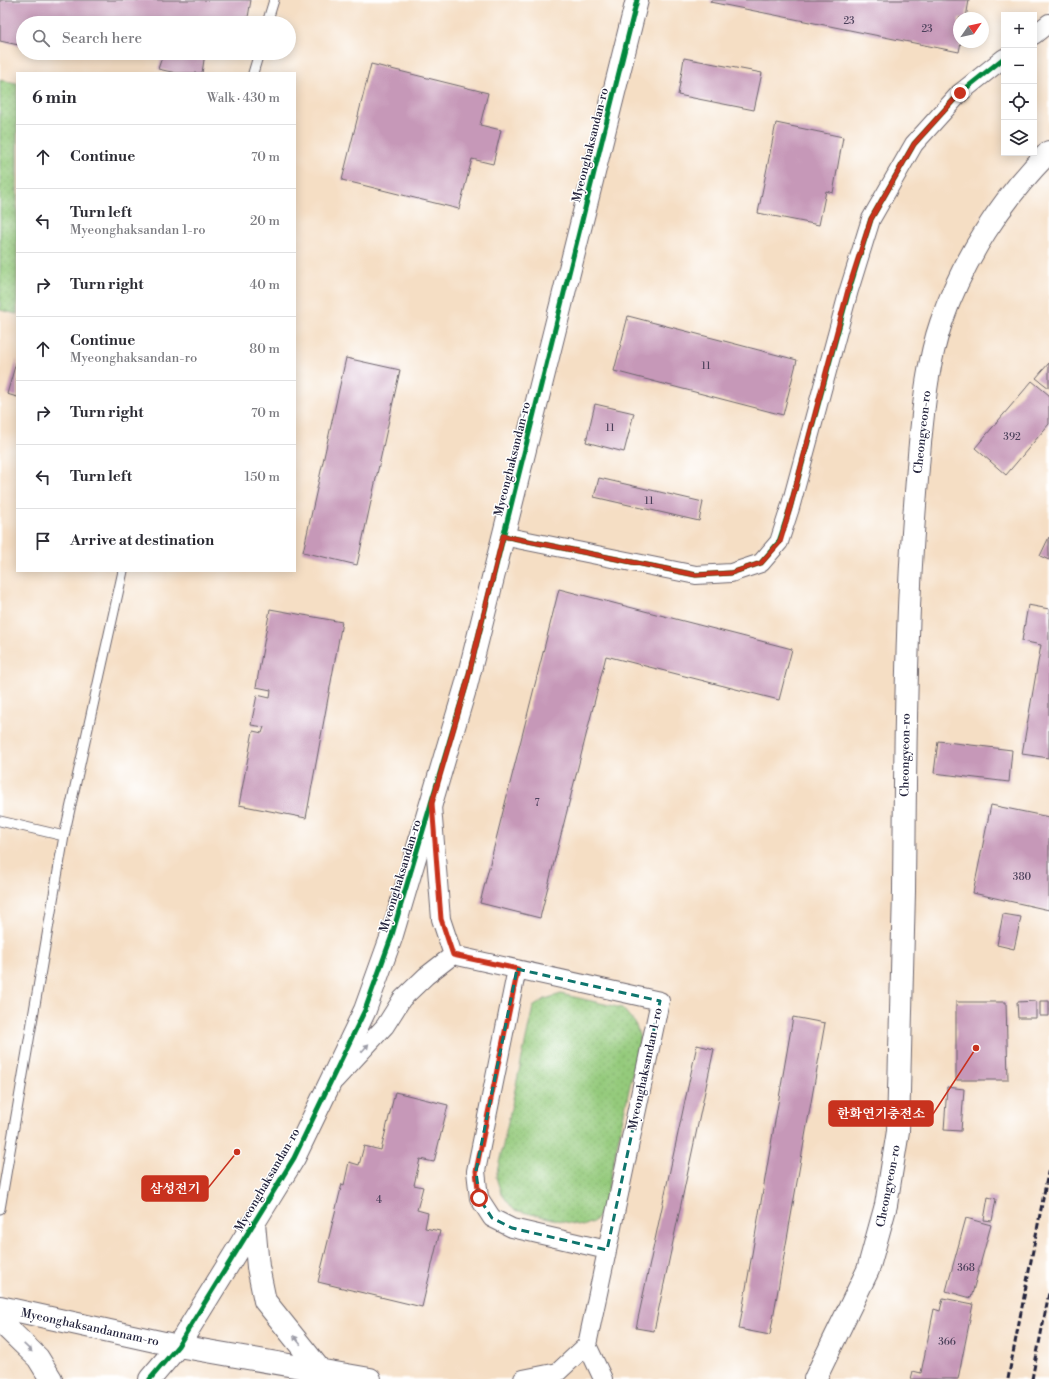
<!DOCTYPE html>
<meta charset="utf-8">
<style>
:root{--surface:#fff;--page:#f2f2f3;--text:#2b2b33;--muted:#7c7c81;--line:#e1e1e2}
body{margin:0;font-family:"Libre Bodoni","Noto Serif KR",serif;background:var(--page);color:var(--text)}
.controls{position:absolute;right:12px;top:12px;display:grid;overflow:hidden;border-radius:0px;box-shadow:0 2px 10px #0003}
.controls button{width:36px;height:36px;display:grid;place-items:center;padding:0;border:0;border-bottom:1px solid var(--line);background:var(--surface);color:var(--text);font:20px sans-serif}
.compass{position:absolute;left:953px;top:12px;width:36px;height:36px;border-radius:50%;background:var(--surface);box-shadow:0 2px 10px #0003;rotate:56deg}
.stop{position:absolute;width:12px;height:12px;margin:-9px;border:3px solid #c8321e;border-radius:50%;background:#fff}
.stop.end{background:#c8321e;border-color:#fff;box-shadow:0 1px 4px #0008}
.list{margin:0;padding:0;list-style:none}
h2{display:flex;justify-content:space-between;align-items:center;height:52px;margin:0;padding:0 16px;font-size:17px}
h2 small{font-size:13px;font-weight:400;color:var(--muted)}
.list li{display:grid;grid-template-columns:26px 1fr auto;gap:12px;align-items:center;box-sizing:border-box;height:64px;padding:0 16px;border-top:1px solid var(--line)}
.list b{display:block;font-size:15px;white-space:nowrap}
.list p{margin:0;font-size:13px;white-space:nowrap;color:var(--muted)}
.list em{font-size:13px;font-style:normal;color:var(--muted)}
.icon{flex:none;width:22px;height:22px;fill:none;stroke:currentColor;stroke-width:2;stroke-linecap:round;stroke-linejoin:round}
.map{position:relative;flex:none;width:1049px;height:1379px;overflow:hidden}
.search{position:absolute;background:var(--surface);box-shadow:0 2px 10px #0003;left:16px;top:16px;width:280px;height:44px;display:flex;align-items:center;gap:10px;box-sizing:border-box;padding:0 14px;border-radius:22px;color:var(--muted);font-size:15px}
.panel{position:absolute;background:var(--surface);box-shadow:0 2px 10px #0003;left:16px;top:72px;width:280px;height:500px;border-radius:0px}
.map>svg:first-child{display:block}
.grass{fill:url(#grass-dots);stroke:#5b765c}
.building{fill:#c698b8}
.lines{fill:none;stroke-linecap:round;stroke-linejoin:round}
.lane-casing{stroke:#6c646b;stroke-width:11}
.street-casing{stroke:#6c646b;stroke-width:20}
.secondary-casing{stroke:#6c646b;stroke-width:24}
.lane{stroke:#fff;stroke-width:9}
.street{stroke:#fff;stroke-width:18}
.secondary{stroke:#fff;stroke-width:22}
.rail{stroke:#22223b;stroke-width:3;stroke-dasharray:6 3;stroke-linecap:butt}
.cycleway-casing{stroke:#fff;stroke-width:8}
.cycleway{stroke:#00873e;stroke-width:5}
.oneway{fill:#9c9ca7}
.route{stroke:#c8321e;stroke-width:5}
.marked{fill:none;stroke:#0f766e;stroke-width:3;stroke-dasharray:8 5;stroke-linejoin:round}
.labels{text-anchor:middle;stroke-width:3;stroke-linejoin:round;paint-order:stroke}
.number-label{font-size:10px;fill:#4b405a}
.street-label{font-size:12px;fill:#22223b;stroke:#fff}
.leader{fill:none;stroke:#c8321e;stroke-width:1.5}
.callout-dot{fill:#c8321e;stroke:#fff;stroke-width:1.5}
.callout{fill:#c8321e;stroke:#c8321e;stroke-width:1.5}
.callout-label{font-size:13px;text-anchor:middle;font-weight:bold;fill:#fff}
</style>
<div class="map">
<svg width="1049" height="1379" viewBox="0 0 1049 1379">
<defs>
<pattern id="grass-dots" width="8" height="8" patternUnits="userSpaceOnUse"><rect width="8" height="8" fill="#94ca7c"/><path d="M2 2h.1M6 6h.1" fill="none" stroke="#7fad6c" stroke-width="1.8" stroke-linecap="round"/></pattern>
</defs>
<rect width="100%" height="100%" fill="#fff"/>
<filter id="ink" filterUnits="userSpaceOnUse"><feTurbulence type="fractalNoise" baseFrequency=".025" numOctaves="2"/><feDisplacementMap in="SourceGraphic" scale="8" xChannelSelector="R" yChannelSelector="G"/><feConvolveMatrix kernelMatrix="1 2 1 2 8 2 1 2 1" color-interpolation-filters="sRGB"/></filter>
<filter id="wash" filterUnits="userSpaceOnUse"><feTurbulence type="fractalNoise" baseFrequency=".012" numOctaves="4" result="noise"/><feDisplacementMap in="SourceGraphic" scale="16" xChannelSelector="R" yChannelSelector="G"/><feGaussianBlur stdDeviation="0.9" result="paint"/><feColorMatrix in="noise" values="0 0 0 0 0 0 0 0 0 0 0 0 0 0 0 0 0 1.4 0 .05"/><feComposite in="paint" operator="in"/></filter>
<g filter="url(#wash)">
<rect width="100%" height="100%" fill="#f5dec4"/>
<path class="grass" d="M0,80L17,83V314L0,310Z
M561,994L622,1008L635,1023L640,1038L603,1211L593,1222L583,1226L514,1210L501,1193L496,1177L533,1007L545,999Z"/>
<g id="blocks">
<path class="building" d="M0,0H251L247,23H23V46L0,41Z
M711,0H969L966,18H959V42H961L959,52L710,2Z
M146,53H205L202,73H176L158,69L162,57Z
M684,58L762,73L754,110L678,95Z
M371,64L488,93L480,125L501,130L493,164L472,159L459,209L342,180Z
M776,123L843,137L833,193L826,191L819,225L758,213Z
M628,316L797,360L783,415L614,371Z
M346,358L400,370L357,565L303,552Z
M17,359V397L7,394Z
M1049,363V388L1036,378Z
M1032,381L1049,395V424L1006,475L975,448Z
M595,404L634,413L624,452L586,442Z
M599,478L703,502L699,521L594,497Z
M1049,537V560L1040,556Z
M559,589L792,649L779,700L606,656L540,918L480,903Z
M1028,605L1049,609V758L1022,754L1041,645L1022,641Z
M270,609L342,622L306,818L239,805L253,731L262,733L264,727L251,725L257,695L270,698L271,690L256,687Z
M938,741L1012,750L1009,782L934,773Z
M991,805L1049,817V910L973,893Z
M1003,914L1021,917L1014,949L997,945Z
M1036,1001V1018H1018L1017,1002Z
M1040,1001H1049V1016H1040Z
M956,1002H1006L1008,1080H956Z
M793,1017L825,1023L770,1335L739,1329Z
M697,1045L714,1049L654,1331L636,1328Z
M947,1087L964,1089L961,1131L944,1130Z
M395,1092L448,1105L434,1162L420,1159L414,1185L423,1187L417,1210L428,1213L425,1228L440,1231L422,1307L318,1282L342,1184L344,1185L349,1162L359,1165L364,1146L381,1150Z
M988,1197L996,1199L992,1221L984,1220Z
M966,1218L991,1225L971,1298L946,1291Z
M943,1298L973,1304L958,1379H911L913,1371L921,1373L934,1309L940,1311Z"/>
</g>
</g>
<g filter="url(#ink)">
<use href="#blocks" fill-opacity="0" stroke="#6c646b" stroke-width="1"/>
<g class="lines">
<g class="lane-casing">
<path id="lane" d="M267,23L274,0
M253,73L259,53
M0,821L64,836
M0,1209L64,836L123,571"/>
</g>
<g class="street-casing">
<path id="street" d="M1034,35L1049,23
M503,536L696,575L731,573L761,563L779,542L790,508L849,290L871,219L914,144L960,93L1004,58
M432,806L441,919L453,955
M453,955L660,1001L587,1345
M517,969L476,1171L479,1198L492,1218L512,1228L607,1250
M335,1080L385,1026L402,999L426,976L453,955
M587,1345L603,1379
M523,1379L558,1372L587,1345"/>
</g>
<g class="secondary-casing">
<path id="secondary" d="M254,1223L258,1267L265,1301L321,1371
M0,1307L178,1346L370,1379
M0,1321L38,1358L51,1379
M150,1379L178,1346L294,1158L365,1010L391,938L466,686L637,0
M815,1379L868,1270L886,1205L898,1131C900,1051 902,971 904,891C905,789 905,687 910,585C912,538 916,490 920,443C924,403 928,361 941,323C963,259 1002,199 1049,152"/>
</g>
<use href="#lane" class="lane"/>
<use href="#street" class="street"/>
<use href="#secondary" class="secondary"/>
<path class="rail" d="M1008,1379L1049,1168
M1032,1379L1049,1293"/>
<g class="cycleway-casing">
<path id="cycleway" d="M503,536L696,575L731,573L761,563L779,542L790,508L849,290L871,219L914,144L960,93L1004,58
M150,1379L178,1346L294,1158L365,1010L391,938L466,686L637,0"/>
</g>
<use href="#cycleway" class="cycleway"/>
</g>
<defs><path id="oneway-solid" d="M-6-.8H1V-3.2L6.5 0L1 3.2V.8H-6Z"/></defs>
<g class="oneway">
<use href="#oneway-solid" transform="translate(365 1048) rotate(-48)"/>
<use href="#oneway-solid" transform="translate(297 1340) rotate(-129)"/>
<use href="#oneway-solid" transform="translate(28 1348) rotate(44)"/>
</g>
</g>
<g class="lines" filter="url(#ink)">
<path class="route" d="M479,1198L476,1171L518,969L453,955L441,919L432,803L466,686L503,536L696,575L731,573L761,563L780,542L790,508L848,290L871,219L914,144L960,93"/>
</g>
<path class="marked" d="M517,969L660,1001L607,1250L512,1228L492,1218L479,1198L476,1171Z"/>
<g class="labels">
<g class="number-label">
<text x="849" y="24">23</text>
<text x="927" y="32">23</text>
<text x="706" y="369">11</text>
<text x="610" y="431">11</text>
<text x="1012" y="440">392</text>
<text x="649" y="504">11</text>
<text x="537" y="806">7</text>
<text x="1022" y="880">380</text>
<text x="379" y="1203">4</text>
<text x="966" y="1271">368</text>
<text x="947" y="1345">366</text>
</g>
<g class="street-label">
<text transform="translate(590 145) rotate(-76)" y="4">Myeonghaksandan-ro</text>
<text transform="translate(922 432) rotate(-84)" y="4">Cheongyeon-ro</text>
<text transform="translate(512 459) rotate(-76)" y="4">Myeonghaksandan-ro</text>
<text transform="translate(905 755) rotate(-89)" y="4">Cheongyeon-ro</text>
<text transform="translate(400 876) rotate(-73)" y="4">Myeonghaksandan-ro</text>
<text transform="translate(645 1069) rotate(-78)" y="4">Myeonghaksandan 1-ro</text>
<text transform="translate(267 1180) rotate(-60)" y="4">Myeonghaksandan-ro</text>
<text transform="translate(888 1186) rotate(-79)" y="4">Cheongyeon-ro</text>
<text transform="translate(90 1327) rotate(12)" y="4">Myeonghaksandannam-ro</text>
</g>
</g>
<path class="leader" d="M976 1048L933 1114M237 1152L208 1188"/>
<g class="callout-dot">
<circle cx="976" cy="1048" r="4"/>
<circle cx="237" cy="1152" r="4"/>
</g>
<g class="callout">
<rect x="829" y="1101" width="104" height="25" rx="4"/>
<rect x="142" y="1176" width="66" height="25" rx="4"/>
</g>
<g class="callout-label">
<text x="881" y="1118">한화연기충전소</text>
<text x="175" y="1193">삼성전기</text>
</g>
</svg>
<div class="controls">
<button>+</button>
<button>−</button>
<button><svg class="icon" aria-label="locate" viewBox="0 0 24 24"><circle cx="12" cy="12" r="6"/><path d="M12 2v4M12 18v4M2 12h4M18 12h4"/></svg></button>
<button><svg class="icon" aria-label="layers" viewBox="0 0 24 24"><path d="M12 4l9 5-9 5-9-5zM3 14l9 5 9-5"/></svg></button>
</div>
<svg class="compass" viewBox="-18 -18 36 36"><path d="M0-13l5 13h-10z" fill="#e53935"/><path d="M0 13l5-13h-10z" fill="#7c7c81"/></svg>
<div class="stop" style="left:479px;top:1198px"></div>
<div class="stop end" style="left:960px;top:93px"></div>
<div class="search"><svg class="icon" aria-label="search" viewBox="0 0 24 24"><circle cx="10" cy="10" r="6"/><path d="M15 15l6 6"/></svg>Search here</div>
<section class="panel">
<h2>6 min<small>Walk · 430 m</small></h2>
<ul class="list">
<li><svg class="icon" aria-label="ahead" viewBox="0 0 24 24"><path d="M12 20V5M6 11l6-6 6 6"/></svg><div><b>Continue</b></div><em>70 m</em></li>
<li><svg class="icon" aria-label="left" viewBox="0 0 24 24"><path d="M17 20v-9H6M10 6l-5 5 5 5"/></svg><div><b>Turn left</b><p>Myeonghaksandan 1-ro</p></div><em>20 m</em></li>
<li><svg class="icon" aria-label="right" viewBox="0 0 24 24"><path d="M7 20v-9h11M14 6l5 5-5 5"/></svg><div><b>Turn right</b></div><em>40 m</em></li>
<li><svg class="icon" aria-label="ahead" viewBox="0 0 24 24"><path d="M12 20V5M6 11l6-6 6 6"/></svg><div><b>Continue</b><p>Myeonghaksandan-ro</p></div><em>80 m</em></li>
<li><svg class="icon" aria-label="right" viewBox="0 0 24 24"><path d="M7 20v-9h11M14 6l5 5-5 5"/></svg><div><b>Turn right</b></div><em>70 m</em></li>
<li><svg class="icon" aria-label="left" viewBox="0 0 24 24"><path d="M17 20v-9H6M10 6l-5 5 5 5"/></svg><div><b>Turn left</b></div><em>150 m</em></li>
<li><svg class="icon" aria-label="arrive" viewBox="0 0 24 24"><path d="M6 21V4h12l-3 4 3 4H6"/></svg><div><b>Arrive at destination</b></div></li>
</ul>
</section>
</div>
